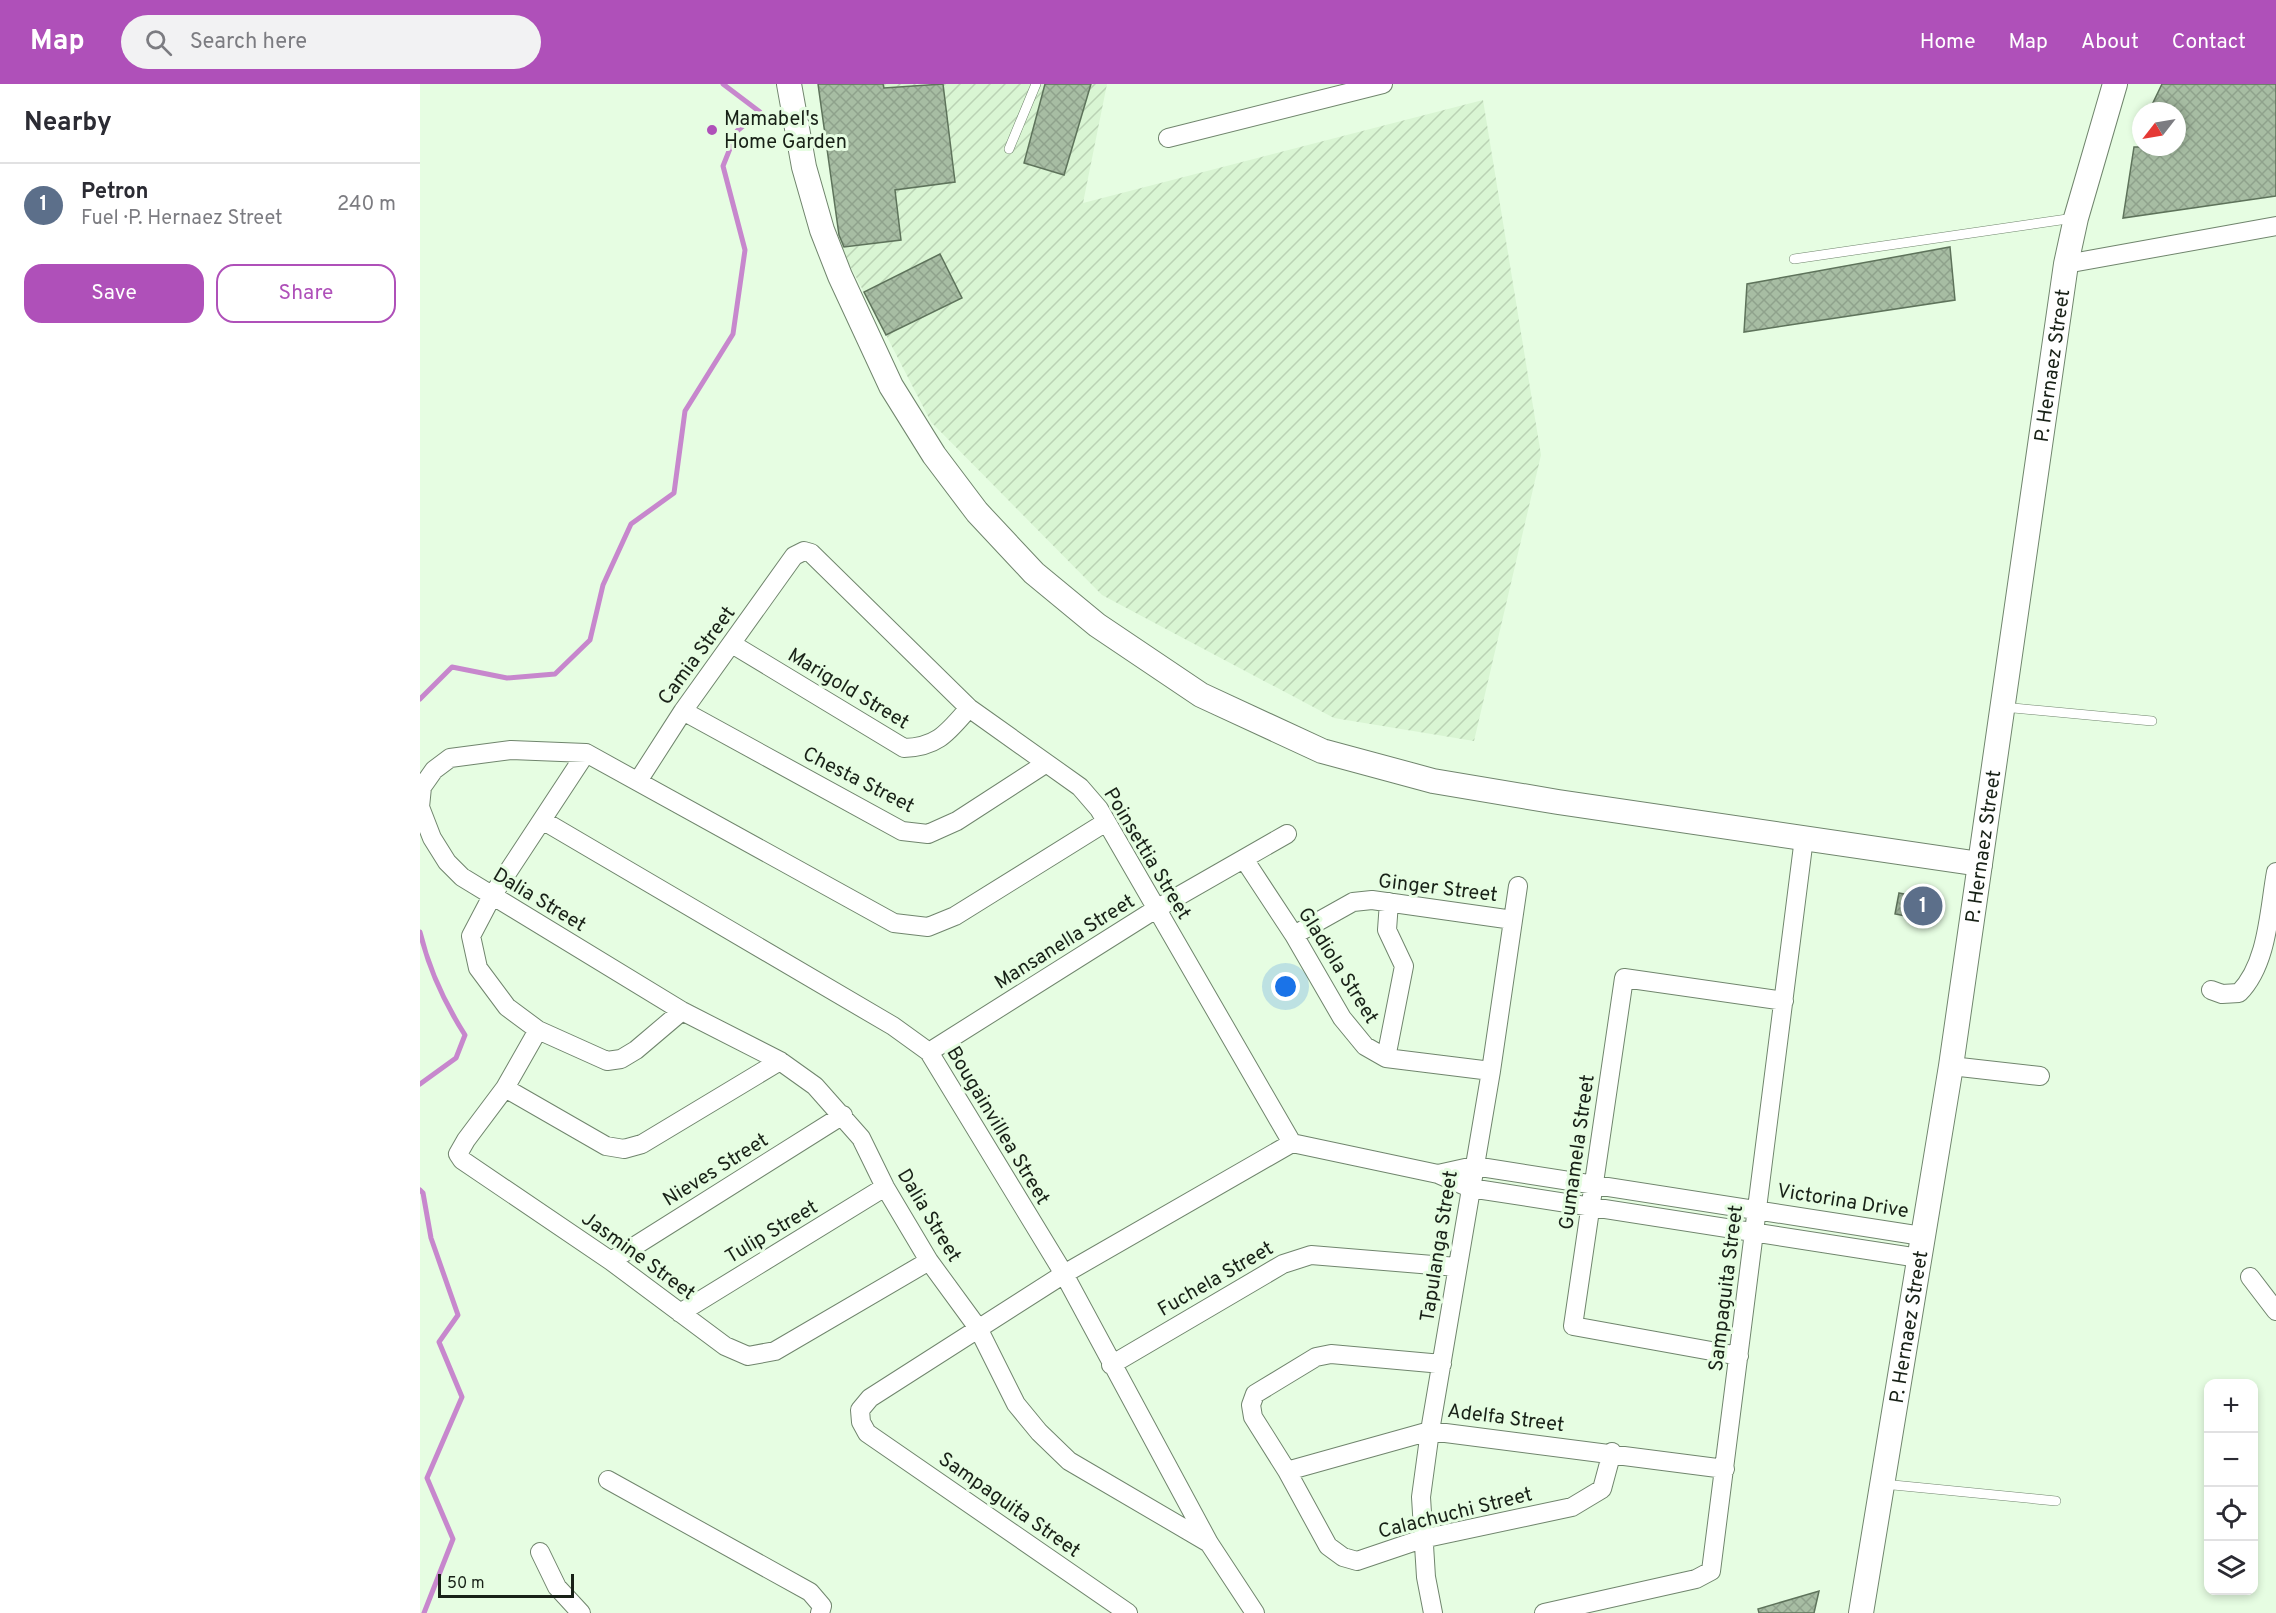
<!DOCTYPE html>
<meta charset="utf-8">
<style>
:root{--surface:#fff;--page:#f2f2f3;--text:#2b2b33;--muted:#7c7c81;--line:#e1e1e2;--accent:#af50b9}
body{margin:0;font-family:Overpass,sans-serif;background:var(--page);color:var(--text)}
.controls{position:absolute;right:18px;bottom:18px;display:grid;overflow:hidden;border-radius:12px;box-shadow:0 3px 9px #0003}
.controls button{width:54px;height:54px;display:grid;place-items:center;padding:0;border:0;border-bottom:2px solid var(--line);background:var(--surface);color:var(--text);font:30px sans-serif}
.compass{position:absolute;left:1712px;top:18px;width:54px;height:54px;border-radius:50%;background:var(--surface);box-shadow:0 3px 9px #0003;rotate:239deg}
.scale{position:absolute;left:18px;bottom:15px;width:136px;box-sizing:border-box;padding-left:6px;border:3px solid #182117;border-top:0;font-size:16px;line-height:21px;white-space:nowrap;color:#182117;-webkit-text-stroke:4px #e6fde2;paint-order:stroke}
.you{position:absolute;left:866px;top:903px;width:21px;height:21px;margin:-15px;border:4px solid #fff;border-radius:50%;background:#1a73e8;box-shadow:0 0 0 9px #1a73e833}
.badge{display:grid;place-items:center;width:39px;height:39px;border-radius:50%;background:var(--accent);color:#fff;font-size:20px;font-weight:700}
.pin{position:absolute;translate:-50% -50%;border:3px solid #fff;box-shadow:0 2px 6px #0006}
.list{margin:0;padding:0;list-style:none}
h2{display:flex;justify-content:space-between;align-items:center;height:78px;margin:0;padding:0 24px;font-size:26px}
h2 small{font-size:20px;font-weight:400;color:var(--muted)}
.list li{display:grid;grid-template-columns:39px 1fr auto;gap:18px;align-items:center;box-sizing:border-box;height:84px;padding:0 24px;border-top:2px solid var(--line)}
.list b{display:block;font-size:22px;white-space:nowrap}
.list p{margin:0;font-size:20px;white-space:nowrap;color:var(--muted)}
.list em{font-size:20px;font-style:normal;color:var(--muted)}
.actions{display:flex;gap:12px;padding:18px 24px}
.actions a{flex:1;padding:14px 0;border:2px solid var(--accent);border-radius:18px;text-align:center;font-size:21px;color:var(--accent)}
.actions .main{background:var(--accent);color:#fff}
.icon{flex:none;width:33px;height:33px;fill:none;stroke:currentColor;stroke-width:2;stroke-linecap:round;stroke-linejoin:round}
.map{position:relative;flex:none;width:1856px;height:1529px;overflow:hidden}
header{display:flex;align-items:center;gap:36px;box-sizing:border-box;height:84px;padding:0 30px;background:var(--accent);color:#fff}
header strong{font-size:28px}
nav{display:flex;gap:33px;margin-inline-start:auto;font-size:21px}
.search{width:420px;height:54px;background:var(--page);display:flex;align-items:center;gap:15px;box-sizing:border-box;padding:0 21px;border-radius:33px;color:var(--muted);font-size:22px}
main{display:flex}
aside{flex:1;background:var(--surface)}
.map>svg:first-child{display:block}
.industrial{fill:url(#industrial-furrows)}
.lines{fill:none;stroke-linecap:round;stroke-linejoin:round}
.stream{stroke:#c787cd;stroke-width:5}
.building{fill:url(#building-cross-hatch);stroke:#5e735b;stroke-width:1.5}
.lane-casing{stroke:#70856d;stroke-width:10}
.street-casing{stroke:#70856d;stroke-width:20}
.secondary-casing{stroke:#70856d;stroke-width:26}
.lane{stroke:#fff;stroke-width:9}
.street{stroke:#fff;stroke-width:18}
.secondary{stroke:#fff;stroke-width:24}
.poi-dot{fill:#af50b9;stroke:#e6fde2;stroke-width:2}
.labels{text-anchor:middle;stroke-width:6;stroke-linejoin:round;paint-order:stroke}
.poi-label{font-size:20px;fill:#182117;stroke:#e6fde2;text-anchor:start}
.street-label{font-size:20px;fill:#182117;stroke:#e6fde2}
</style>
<header>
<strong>Map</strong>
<div class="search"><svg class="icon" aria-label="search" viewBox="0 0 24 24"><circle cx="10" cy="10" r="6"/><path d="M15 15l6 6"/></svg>Search here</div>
<nav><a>Home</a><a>Map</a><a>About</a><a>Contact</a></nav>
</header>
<main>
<aside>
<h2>Nearby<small></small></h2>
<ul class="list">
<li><span class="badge" style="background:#5c6f8a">1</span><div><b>Petron</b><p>Fuel · P. Hernaez Street</p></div><em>240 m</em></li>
</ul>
<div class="actions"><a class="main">Save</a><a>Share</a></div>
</aside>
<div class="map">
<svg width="1856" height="1529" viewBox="0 0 1856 1529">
<defs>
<pattern id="industrial-furrows" width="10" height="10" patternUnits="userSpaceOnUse" patternTransform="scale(1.5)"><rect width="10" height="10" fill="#d9f5d3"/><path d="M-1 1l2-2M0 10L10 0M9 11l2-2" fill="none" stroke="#bad2b4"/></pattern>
<pattern id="building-cross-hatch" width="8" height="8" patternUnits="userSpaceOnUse" patternTransform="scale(1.5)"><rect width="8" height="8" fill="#a7bda3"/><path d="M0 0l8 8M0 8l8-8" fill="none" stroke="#8fa28c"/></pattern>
</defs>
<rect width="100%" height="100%" fill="#e6fde2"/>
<path class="industrial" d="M398,0H687L663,119L1063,16L1121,371L1054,657L914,634L682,511L511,338L421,164Z"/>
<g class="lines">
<path class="stream" d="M0,615L32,583L87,594L135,590L170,556L183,501L211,440L254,409L265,327L313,250L325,166L303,82L317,47L340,28L303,0
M0,848C9,886 24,918 45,951L36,974L0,1000
M0,1106L3,1109L11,1154L38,1231L19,1258L42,1313L7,1394L33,1455L4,1529"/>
</g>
<path class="building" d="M398,0H463L464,4L523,0L535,98L475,106L481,156L424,163L419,151Z
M625,0H671L644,91L604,79Z
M1742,0H1856V112L1703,134L1714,63H1757V27H1729Z
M1530,163L1535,216L1324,248L1327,200Z
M520,170L542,214L466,251L444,208Z
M1479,809L1516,816L1512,837L1475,830Z
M1399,1507L1394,1529H1339L1338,1525Z"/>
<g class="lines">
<g class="lane-casing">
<path id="lane" d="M589,65L616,0
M1374,175L1654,134
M1583,623L1732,637
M1463,1400L1636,1417"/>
</g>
<g class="street-casing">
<path id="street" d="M748,54L963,0
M1646,180L1856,142
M312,560L484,664C518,663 528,648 549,624
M263,627L482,747L508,750L537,737L625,680
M166,669L72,812L51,852L58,884L87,923L118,946L187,977L201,975L216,966L262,927
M218,697L263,627L374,472L384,467L391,469L549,624L660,703L679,725L872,1059
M122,736L473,942L509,968L644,1190L789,1459L835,1529
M686,738L535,832L508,843L474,839L166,669L91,666L30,674L14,686L2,703L0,723L12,754L27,778L42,793L262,927L360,977L395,1002L441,1054L465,1103L509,1177L558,1244L596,1320L619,1348L649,1377L789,1459
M824,775L874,851L922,934L945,962L966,974L1071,987
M874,851L933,818L952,816L1093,836
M1791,906L1802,910L1819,909C1848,880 1849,826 1856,788
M118,946L85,1004L46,1056L38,1070L42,1076L191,1177L305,1262L328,1272L355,1267L509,1177
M509,968L736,825L867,750
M966,974L984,882L967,846L969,818
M1531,982L1620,992
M85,1004L186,1062L204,1065L222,1060L360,977
M872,1059L1018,1090L1050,1104L1499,1174
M1018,1090L1054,1082L1502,1152
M191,1177L423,1031
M1830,1193L1856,1227
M260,1229L465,1103
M1319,1272L1153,1242L1204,894L1364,917
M1022,1280L911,1270L896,1273L835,1310L831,1321L833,1333L867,1387L908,1462L923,1473L937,1477L1002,1455L1152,1423L1182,1405L1192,1368
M691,1281L863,1180L891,1171L1037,1183
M867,1387L1010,1347L1305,1385
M188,1396L390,1508L402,1522L400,1529
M120,1468L137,1503L161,1529
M708,1529L447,1349L441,1338L440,1326L450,1314L644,1190L872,1059
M1013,1529L1006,1493L1001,1413L1010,1347L1071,987L1098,802
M1124,1529L1276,1495L1291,1487L1384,754"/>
</g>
<g class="secondary-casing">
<g id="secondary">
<path d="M369,0L384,83L402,146L420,192L471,302L514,371L557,428L614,489L677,541L781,611L902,667L1013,697L1138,718L1560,780"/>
<path id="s1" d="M1441,1529L1531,982L1646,180L1656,134L1695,0"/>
</g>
</g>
<use href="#lane" class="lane"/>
<use href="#street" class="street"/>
<use href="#secondary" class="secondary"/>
</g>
<circle class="poi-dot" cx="292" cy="46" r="6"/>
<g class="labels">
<g class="poi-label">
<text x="304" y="41">Mamabel's<tspan x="304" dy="23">Home Garden</tspan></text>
</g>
<g class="street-label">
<text dy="7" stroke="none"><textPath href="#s1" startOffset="1262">P. Hernaez Street</textPath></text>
<text transform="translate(276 571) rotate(-54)" y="7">Camia Street</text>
<text transform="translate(429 604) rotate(31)" y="7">Marigold Street</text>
<text transform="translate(439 695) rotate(27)" y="7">Chesta Street</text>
<text dy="7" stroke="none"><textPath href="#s1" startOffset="776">P. Hernaez Street</textPath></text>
<text transform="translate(728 769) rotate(59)" y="7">Poinsettia Street</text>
<text transform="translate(1018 803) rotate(7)" y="7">Ginger Street</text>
<text transform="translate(120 815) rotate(31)" y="7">Dalia Street</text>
<text transform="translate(644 857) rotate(-32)" y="7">Mansanella Street</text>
<text transform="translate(919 881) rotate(58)" y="7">Gladiola Street</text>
<text transform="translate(579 1041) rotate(59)" y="7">Bougainvillea Street</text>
<text transform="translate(1156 1068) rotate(-82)" y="7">Gumamela Street</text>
<text transform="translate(295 1085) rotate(-32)" y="7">Nieves Street</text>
<text transform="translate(1423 1116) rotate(9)" y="7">Victorina Drive</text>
<text transform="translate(510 1131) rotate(59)" y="7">Dalia Street</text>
<text transform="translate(351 1147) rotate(-31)" y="7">Tulip Street</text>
<text transform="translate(1018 1162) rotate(-81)" y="7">Tapulanga Street</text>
<text transform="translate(219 1171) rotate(36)" y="7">Jasmine Street</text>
<text transform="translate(795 1194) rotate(-30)" y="7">Fuchela Street</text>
<text transform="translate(1305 1204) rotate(-83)" y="7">Sampaguita Street</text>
<text dy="7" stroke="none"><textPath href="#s1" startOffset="290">P. Hernaez Street</textPath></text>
<text transform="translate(1086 1333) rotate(7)" y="7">Adelfa Street</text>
<text transform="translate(590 1420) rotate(35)" y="7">Sampaguita Street</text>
<text transform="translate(1035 1428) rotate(-14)" y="7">Calachuchi Street</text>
</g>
</g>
</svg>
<div class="controls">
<button>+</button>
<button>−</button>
<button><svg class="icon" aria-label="locate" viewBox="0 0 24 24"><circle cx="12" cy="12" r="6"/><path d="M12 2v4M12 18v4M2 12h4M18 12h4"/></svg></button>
<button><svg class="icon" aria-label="layers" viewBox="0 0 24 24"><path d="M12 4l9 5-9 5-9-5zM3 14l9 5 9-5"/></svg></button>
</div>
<svg class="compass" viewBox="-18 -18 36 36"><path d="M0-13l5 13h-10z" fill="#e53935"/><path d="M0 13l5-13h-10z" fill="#7c7c81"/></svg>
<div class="scale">50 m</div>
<div class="you"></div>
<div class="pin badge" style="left:1503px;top:822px;background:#5c6f8a">1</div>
</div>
</main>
